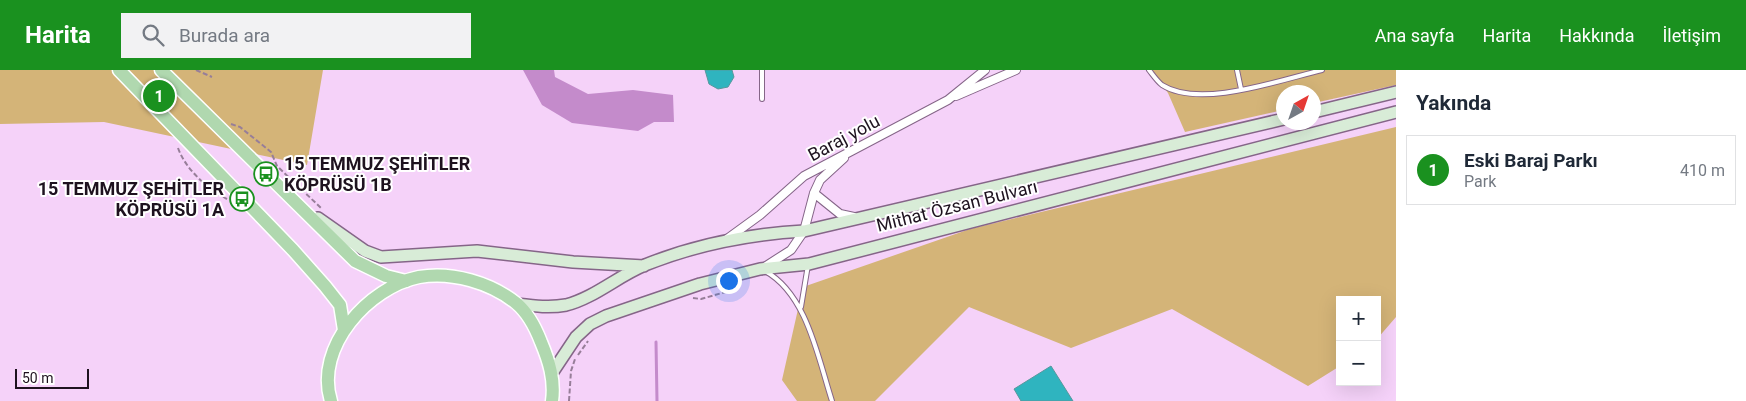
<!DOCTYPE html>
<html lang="tr">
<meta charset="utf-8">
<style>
:root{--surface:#fff;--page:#f2f2f3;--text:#1f2937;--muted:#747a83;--line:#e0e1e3;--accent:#1a911f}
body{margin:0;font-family:Roboto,sans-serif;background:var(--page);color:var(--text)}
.controls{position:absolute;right:15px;bottom:15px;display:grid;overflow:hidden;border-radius:0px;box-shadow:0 5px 20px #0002}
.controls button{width:45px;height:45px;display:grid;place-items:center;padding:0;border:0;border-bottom:1px solid var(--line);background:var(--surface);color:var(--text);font:25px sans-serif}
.compass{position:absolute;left:1276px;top:15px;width:45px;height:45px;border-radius:50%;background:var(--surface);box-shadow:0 5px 20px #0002;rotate:40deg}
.scale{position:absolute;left:15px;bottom:12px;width:74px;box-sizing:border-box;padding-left:5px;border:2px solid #1e121f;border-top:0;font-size:14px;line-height:18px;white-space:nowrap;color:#1e121f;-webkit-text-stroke:4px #fff;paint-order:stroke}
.you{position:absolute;left:728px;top:210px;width:18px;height:18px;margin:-12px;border:4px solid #fff;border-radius:50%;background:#1a73e8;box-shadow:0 0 0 8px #1a73e833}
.badge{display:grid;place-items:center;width:32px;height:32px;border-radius:50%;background:var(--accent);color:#fff;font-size:16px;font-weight:700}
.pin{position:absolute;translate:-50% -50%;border:2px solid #fff;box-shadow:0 1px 5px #0006}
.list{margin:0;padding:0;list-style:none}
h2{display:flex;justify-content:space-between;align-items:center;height:65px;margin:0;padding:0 20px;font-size:21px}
h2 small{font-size:16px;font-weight:400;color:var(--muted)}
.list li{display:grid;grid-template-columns:32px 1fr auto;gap:15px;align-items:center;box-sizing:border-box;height:70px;margin:0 10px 10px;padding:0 10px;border:1px solid var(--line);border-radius:0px}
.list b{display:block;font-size:19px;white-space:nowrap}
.list p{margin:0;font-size:16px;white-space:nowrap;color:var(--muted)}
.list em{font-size:16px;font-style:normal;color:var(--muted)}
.icon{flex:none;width:28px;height:28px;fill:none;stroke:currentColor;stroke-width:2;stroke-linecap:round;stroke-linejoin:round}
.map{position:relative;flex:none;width:1396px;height:331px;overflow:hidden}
header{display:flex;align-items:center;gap:30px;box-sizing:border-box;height:70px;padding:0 25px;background:var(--accent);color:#fff}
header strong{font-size:24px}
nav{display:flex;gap:28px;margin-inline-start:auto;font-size:18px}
.search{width:350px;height:45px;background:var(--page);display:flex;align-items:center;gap:12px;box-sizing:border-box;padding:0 18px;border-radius:0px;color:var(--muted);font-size:19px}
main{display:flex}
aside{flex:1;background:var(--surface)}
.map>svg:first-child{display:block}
.green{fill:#d4b478}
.water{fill:#c48bcb}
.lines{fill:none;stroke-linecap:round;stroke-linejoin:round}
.stream{stroke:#c48bcb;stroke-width:3}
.building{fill:#2fb4bf;stroke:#58979c}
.lane-casing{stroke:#856588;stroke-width:6}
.street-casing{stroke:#856588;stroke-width:10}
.secondary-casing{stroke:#856588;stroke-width:14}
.primary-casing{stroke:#fff;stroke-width:15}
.path{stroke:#977e99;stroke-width:2;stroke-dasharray:5 2.5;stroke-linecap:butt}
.lane{stroke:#fff;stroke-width:4}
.street{stroke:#fff;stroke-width:8}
.secondary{stroke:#d8ecd7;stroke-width:11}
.primary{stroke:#b0d8af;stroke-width:12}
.labels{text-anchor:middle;stroke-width:4;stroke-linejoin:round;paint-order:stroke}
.street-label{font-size:18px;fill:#1e121f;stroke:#fff}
.poi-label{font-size:18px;font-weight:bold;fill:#1e121f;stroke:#fff;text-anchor:start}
</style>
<header>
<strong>Harita</strong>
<div class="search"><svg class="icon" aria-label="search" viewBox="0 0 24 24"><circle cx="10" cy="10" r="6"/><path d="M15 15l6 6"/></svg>Burada ara</div>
<nav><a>Ana sayfa</a><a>Harita</a><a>Hakkında</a><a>İletişim</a></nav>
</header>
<main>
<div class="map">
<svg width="1396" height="331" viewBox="0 0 1396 331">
<rect width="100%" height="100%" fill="#f5d2f9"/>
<path class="green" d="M0,0H323L307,95L104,52L0,54Z
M1151,0H1396V15L1314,33V22H1284L1283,40L1185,62L1168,23Z
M1396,57V247L1377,269V230H1340V296L1308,316L1172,239L1071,278L969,237L875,331H797L782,310L803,217L970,159Z"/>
<path class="water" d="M523,0H554L555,7L588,24L633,20L673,25L674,52H654L638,61L572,53L542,35Z"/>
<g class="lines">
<path class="stream" d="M656,272L657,331"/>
</g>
<path class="building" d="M705,0H732L734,7L728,17L718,19L709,14Z
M1051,296L1073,331H1021L1014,319Z"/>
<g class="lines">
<g class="lane-casing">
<path id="lane" d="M762,0V29
M1149,0C1153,5 1157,11 1162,15C1200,39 1280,10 1322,0
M1237,0L1241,19
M765,201C807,224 818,288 832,331
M801,237L808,195"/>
</g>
<g class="street-casing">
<path id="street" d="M956,26L1016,0
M814,123L840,144L854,147
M727,169L760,145L804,106L948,30L985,0
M766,196L791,180L804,161L814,123L820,110L844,88"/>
</g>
<g class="secondary-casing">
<path id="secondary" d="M1314,42L1396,22
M318,148L365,181L381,187L477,181L573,192L644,196
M517,234C534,236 550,238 566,235C594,228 618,206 645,195C695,175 750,164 804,161L1284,49
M552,303L576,267L590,254L606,246L700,214L760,199L809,194L1396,42"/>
</g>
<g class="primary-casing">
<path id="primary" d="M119,0L293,180L325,216L340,235L344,260
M161,0L355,191L386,206L406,211
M331,331C314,277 369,217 419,207C452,201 491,213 516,233C527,242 536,259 541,272C549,291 555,310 552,331"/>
</g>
<path class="path" d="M196,0L212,7
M231,54L240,57L271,82L277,96L321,138
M178,78C186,100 207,118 227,129
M693,228L701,229L736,219L740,215
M578,285L588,271
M569,331L571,301L575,289"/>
<use href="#lane" class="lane"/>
<use href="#street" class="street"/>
<use href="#secondary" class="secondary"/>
<use href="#primary" class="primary"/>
</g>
<defs>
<g id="bus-ring" transform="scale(1.25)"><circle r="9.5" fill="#fff" stroke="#1a911f" stroke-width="1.5"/><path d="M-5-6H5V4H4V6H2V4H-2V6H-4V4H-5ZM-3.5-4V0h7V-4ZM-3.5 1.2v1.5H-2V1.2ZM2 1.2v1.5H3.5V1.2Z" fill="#1a911f"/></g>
</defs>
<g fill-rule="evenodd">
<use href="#bus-ring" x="266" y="104"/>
<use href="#bus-ring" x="242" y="129"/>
</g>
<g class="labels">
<g class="street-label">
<text transform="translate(844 68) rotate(-28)" y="6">Baraj yolu</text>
<text transform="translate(957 136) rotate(-14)" y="6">Mithat Özsan Bulvarı</text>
</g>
<g class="poi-label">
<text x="284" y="100">15 TEMMUZ ŞEHİTLER<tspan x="284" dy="21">KÖPRÜSÜ 1B</tspan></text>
<text x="224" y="125" text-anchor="end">15 TEMMUZ ŞEHİTLER<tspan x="224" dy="21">KÖPRÜSÜ 1A</tspan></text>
</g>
</g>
</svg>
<div class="controls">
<button>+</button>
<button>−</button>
</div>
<svg class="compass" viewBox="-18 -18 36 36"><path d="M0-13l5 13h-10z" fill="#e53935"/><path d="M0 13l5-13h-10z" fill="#747a83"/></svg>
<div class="scale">50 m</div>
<div class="you"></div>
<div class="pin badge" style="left:159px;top:26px">1</div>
</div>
<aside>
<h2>Yakında<small></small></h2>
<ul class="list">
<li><span class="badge">1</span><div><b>Eski Baraj Parkı</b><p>Park</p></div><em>410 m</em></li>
</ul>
</aside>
</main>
